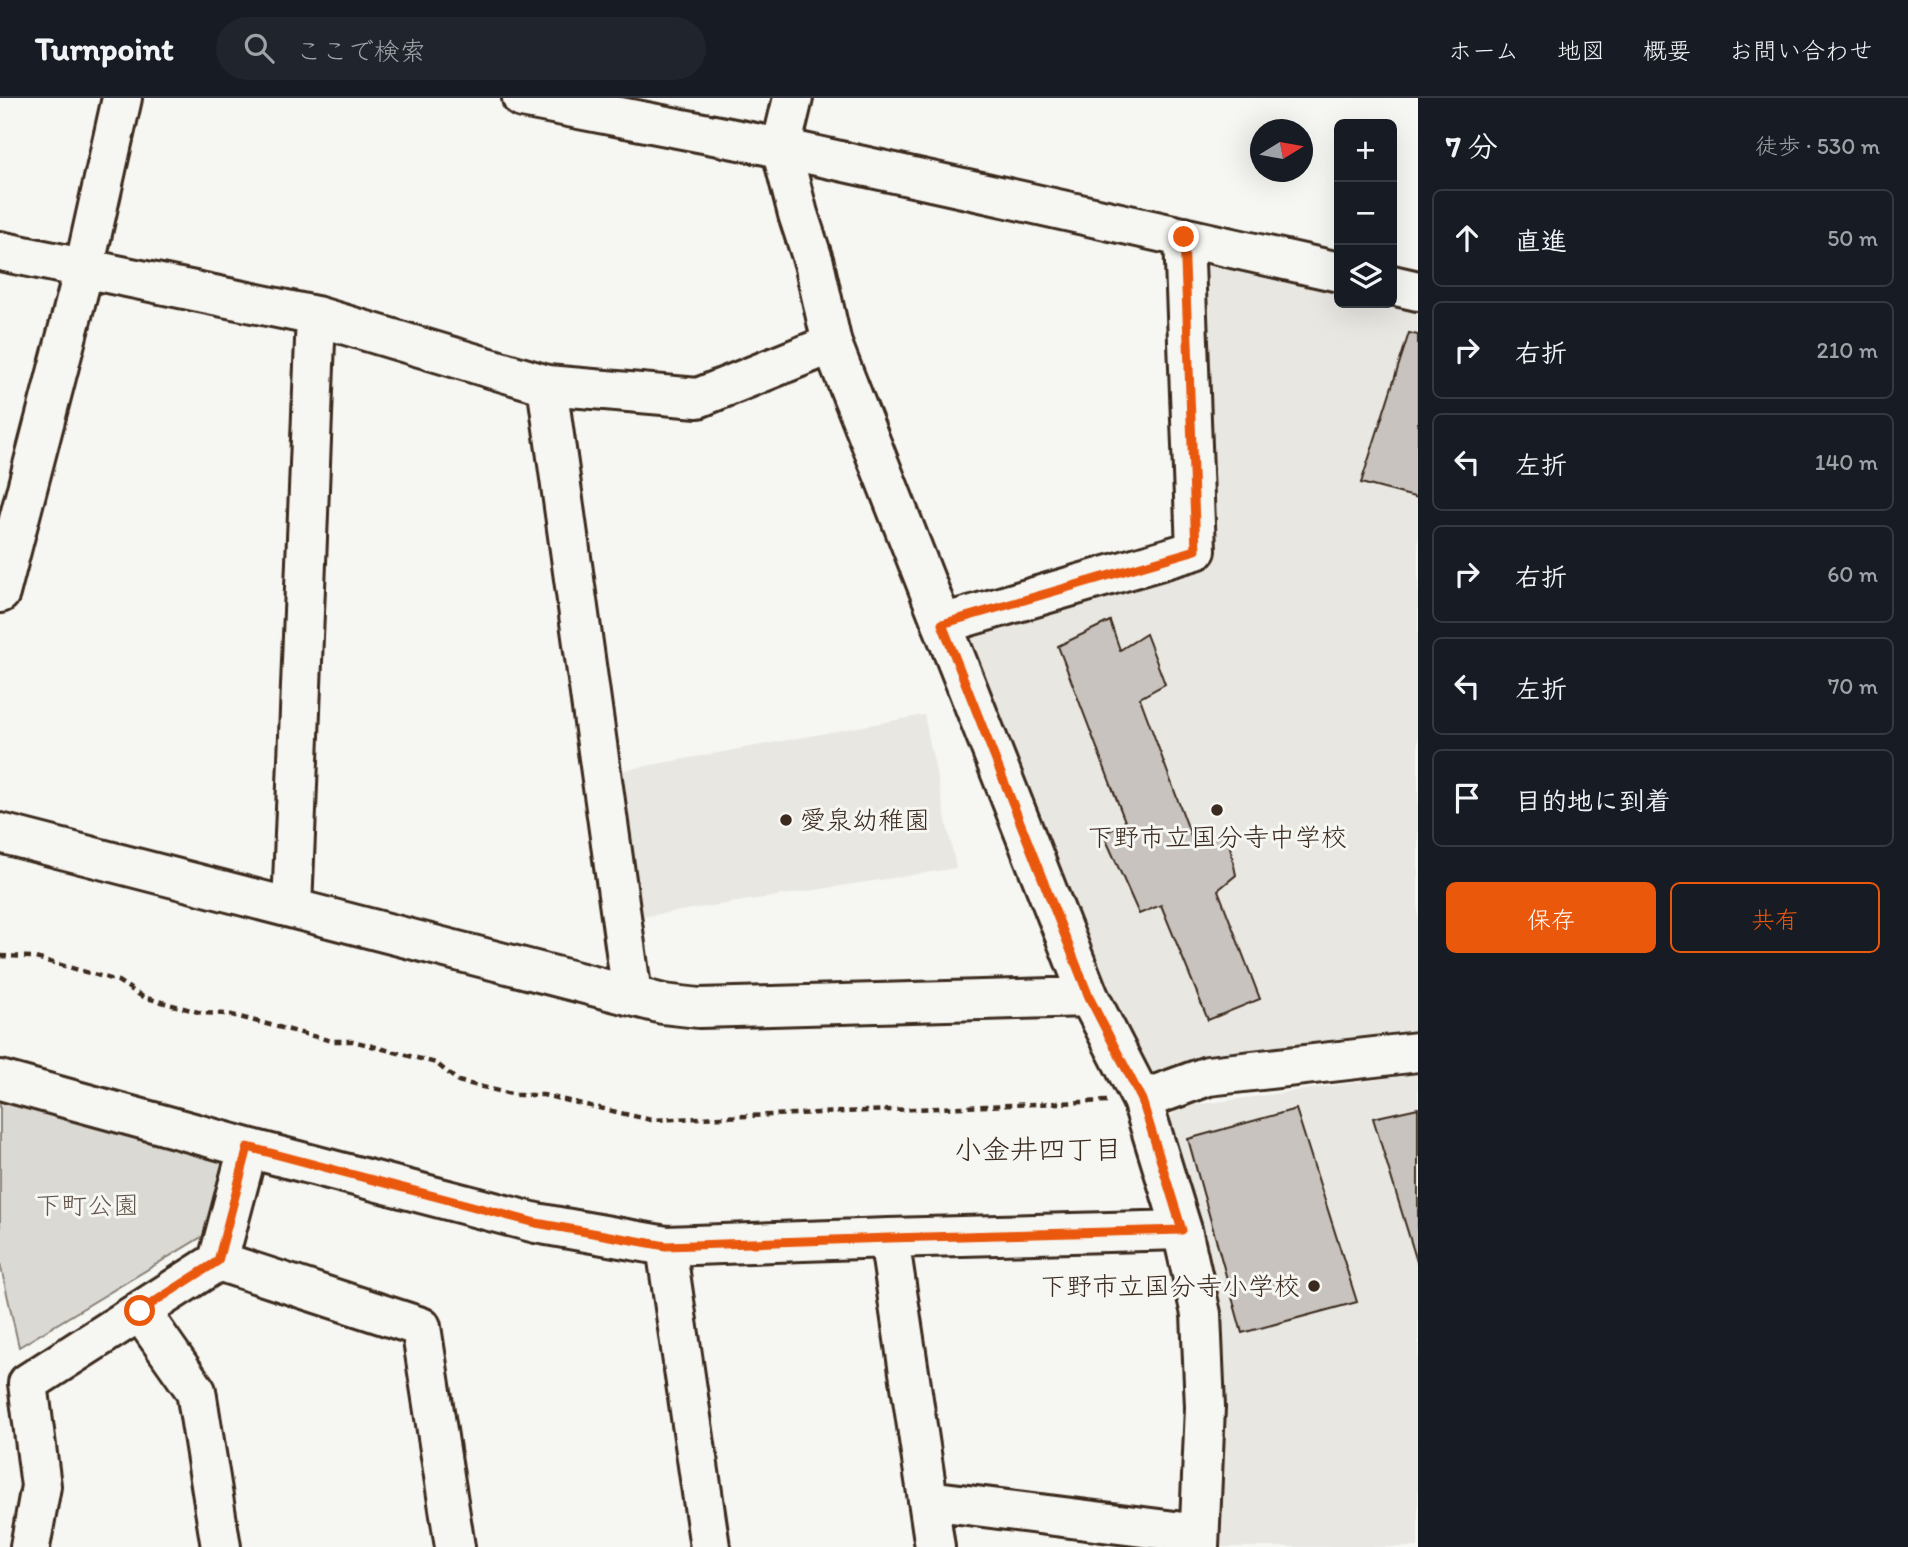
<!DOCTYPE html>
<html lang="ja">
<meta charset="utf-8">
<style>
:root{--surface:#171b24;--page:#20242c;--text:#f1f3f6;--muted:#9ea1a6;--line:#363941;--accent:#ea580c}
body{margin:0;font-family:Itim,"Klee One",sans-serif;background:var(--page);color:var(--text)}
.controls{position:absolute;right:21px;top:21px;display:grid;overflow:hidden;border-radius:10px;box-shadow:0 7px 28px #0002}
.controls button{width:63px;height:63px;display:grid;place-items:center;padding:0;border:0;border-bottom:2px solid var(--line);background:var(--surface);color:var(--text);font:35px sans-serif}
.compass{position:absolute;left:1250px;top:21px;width:63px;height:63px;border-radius:50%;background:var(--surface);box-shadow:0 7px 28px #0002;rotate:79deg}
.stop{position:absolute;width:21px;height:21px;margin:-16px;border:5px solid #ea580c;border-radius:50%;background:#fff}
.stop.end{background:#ea580c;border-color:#fff;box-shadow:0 2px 7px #0008}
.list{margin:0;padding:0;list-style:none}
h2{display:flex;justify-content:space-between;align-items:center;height:91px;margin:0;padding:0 28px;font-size:30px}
h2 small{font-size:23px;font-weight:400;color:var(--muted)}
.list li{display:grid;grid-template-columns:46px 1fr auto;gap:21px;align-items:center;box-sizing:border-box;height:98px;margin:0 14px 14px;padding:0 14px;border:2px solid var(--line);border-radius:10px}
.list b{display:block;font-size:26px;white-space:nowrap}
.list em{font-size:23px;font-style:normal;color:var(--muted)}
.actions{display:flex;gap:14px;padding:21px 28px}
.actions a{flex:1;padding:16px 0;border:2px solid var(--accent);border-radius:10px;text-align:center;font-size:24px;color:var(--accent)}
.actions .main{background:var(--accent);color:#fff}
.icon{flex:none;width:38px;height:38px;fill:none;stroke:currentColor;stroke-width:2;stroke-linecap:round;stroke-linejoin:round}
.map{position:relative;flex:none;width:1418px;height:1449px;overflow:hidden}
header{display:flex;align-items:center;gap:42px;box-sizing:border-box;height:98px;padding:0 35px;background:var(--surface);border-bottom:2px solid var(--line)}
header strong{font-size:33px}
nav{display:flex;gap:38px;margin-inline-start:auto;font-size:24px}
.search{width:490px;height:63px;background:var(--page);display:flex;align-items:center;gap:18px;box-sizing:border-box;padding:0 24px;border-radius:38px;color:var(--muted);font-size:26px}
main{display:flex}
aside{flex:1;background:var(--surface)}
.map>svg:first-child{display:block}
.built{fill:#e8e7e2}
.green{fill:#dad9d3;stroke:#8a8278;stroke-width:2}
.building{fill:#c8c3be;stroke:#3b2a1e;stroke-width:2}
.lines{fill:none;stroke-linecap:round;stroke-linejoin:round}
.minor-casing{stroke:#3b2a1e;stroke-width:44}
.path{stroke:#3b2a1e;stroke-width:4.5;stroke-dasharray:7 5;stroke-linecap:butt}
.minor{stroke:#f6f6f2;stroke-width:38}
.route{stroke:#ea580c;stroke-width:9}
.poi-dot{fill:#3b2a1e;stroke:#f6f6f2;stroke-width:2.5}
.labels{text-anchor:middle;stroke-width:6;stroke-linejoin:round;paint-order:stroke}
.poi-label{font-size:26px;fill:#3b2a1e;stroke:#f6f6f2;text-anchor:start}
.park-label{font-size:26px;fill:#63564b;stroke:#f6f6f2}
.neighbourhood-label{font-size:28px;fill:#3b2a1e;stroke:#f6f6f2}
</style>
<header>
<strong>Turnpoint</strong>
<div class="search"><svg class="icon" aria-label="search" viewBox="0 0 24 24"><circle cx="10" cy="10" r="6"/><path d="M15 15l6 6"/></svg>ここで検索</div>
<nav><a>ホーム</a><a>地図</a><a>概要</a><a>お問い合わせ</a></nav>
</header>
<main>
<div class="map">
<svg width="1418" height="1449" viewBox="0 0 1418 1449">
<rect width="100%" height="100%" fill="#f6f6f2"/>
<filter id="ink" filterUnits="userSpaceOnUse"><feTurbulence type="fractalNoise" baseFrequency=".0143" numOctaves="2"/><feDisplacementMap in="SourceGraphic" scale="14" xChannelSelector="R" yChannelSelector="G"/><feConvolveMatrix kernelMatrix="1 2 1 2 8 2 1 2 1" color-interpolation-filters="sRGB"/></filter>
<g filter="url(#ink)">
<path class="built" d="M1184,139L1339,174V205H1392L1418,193V945L1142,1002L942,526L1196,452Z
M924,617L956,770L641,819L619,673Z
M1418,976V1449H1214L1219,1246L1203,1130L1171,1025V1018L1181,1009Z"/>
<path class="green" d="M0,995L228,1056L208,1135L19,1249L0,1165Z"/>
<path class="building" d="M1409,235L1418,237V400L1361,385Z
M1110,523L1120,552L1146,536L1165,586L1140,600L1193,743L1227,734L1236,777L1218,792L1260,901L1208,922L1161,807L1139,816L1103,735L1126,726L1058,548Z
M1418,1010V1167L1373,1020Z
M1296,1011L1357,1204L1242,1235L1188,1041Z"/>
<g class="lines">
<g class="minor-casing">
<path id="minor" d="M522,0L781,50L981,94L1339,174
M793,0L781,50L798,116L814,165L832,246L1089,899L1142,1002L1182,1132L1201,1216L1205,1309L1199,1449
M0,153L316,218L547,287L698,300L832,246
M1392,187L1418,193
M547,287L632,897
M0,495L84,171L122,0
M942,526L1196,452L1184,139
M0,735L663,906L699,910L1089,899
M292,810L316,218
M0,982L248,1050L536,1125L666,1148L889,1140L1182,1132
M1142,1002L1208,978L1418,954
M889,1140L935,1449
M666,1148L710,1449
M218,1163L248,1050
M140,1213L196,1293L221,1449
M928,1402L1199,1436
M30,1449L41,1388L28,1285L218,1163L421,1229L455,1449"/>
</g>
<path class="path" d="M0,858L32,859L118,883L143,899L202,915L228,916L332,943H353L436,965L458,983L515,997H543L651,1022L1107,1003"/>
<use href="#minor" class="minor"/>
</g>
</g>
<g class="lines" filter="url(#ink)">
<path class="route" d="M140,1213L218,1163L248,1049L536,1125L666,1148L889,1140L1182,1132L1142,1002L1089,899L942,526L1196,452L1184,139"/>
</g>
<g class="poi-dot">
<circle cx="1217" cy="712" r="7"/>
<circle cx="786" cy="722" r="7"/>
<circle cx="1314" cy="1188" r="7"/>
</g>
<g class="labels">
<g class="poi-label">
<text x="800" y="731">愛泉幼稚園</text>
<text x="1217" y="748" text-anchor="middle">下野市立国分寺中学校</text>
<text x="1300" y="1197" text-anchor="end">下野市立国分寺小学校</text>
</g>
<g class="park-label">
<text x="87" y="1116">下町公園</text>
</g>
<g class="neighbourhood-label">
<text x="1038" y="1061">小金井四丁目</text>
</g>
</g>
</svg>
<div class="controls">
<button>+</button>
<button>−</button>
<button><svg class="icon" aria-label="layers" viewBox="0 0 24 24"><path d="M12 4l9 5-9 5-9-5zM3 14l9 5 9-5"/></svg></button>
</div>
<svg class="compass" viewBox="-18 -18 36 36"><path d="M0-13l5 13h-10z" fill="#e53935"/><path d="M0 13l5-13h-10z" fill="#9ea1a6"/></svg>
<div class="stop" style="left:140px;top:1213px"></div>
<div class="stop end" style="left:1184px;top:139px"></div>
</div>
<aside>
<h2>7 分<small>徒歩 · 530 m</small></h2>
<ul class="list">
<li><svg class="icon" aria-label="ahead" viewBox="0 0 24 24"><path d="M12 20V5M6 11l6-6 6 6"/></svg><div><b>直進</b></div><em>50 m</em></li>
<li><svg class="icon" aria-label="right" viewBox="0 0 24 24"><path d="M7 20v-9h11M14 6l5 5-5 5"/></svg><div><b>右折</b></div><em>210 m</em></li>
<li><svg class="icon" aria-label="left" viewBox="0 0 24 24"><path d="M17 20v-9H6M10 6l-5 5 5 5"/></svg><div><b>左折</b></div><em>140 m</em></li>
<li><svg class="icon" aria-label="right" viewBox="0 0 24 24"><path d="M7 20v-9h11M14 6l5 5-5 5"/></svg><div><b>右折</b></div><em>60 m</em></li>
<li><svg class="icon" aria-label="left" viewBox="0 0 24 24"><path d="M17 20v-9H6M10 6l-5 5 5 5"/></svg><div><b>左折</b></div><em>70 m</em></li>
<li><svg class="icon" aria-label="arrive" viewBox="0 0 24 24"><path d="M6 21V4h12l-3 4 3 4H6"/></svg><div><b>目的地に到着</b></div></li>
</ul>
<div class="actions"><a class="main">保存</a><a>共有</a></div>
</aside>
</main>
